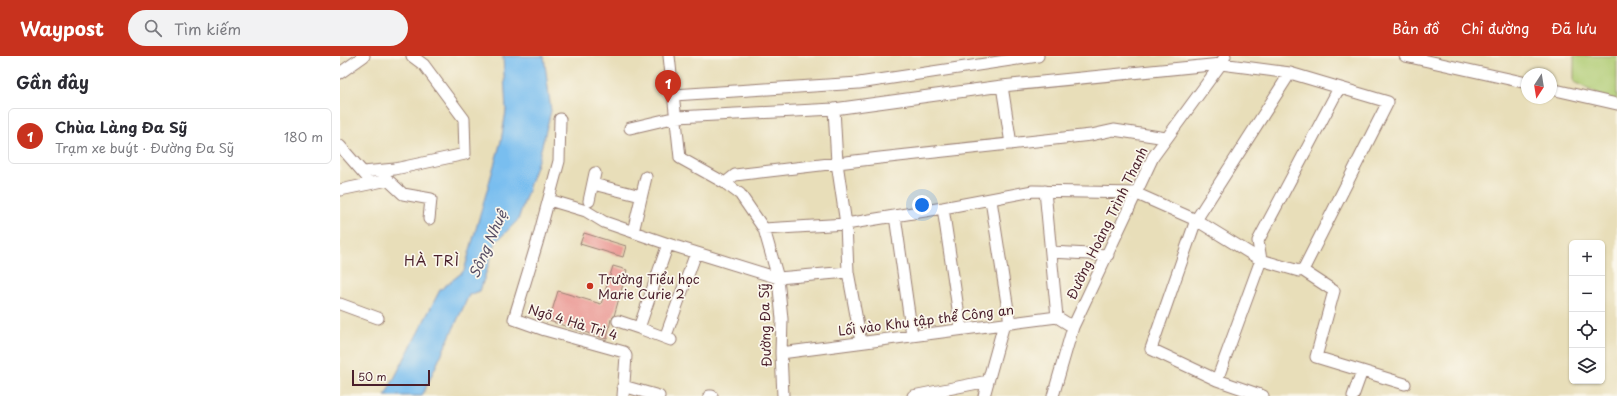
<!DOCTYPE html>
<html lang="vi">
<meta charset="utf-8">
<style>
:root{--surface:#fff;--page:#f2f2f3;--text:#2b2b33;--muted:#7c7c81;--line:#e1e1e2;--accent:#c8321e}
body{margin:0;font-family:"Playpen Sans",sans-serif;background:var(--page);color:var(--text)}
.controls{position:absolute;right:12px;bottom:12px;display:grid;overflow:hidden;border-radius:6px;box-shadow:0 1px 3px #0004}
.controls button{width:36px;height:36px;display:grid;place-items:center;padding:0;border:0;border-bottom:1px solid var(--line);background:var(--surface);color:var(--text);font:20px sans-serif}
.compass{position:absolute;left:1181px;top:12px;width:36px;height:36px;border-radius:50%;background:var(--surface);box-shadow:0 1px 3px #0004;rotate:192deg}
.scale{position:absolute;left:12px;bottom:10px;width:78px;box-sizing:border-box;padding-left:4px;border:2px solid #4a1f2b;border-top:0;font-size:11px;line-height:14px;white-space:nowrap;color:#4a1f2b;-webkit-text-stroke:3px #fbf7ec;paint-order:stroke}
.you{position:absolute;left:582px;top:149px;width:14px;height:14px;margin:-10px;border:3px solid #fff;border-radius:50%;background:#1a73e8;box-shadow:0 0 0 6px #1a73e833}
.badge{display:grid;place-items:center;width:26px;height:26px;border-radius:50%;background:var(--accent);color:#fff;font-size:13px;font-weight:700}
.pin{position:absolute;translate:-50% -33px;filter:drop-shadow(0 1px 2px #0008)}
.pin::after{content:'';position:absolute;top:21px;width:14px;height:12px;background:inherit;clip-path:polygon(0 0,100% 0,50% 100%)}
.list{margin:0;padding:0;list-style:none}
h2{display:flex;justify-content:space-between;align-items:center;height:52px;margin:0;padding:0 16px;font-size:17px}
h2 small{font-size:13px;font-weight:400;color:var(--muted)}
.list li{display:grid;grid-template-columns:26px 1fr auto;gap:12px;align-items:center;box-sizing:border-box;height:56px;margin:0 8px 8px;padding:0 8px;border:1px solid var(--line);border-radius:6px}
.list b{display:block;font-size:15px;white-space:nowrap}
.list p{margin:0;font-size:13px;white-space:nowrap;color:var(--muted)}
.list em{font-size:13px;font-style:normal;color:var(--muted)}
.icon{flex:none;width:22px;height:22px;fill:none;stroke:currentColor;stroke-width:2;stroke-linecap:round;stroke-linejoin:round}
.map{position:relative;flex:none;width:1277px;height:340px;overflow:hidden}
header{display:flex;align-items:center;gap:24px;box-sizing:border-box;height:56px;padding:0 20px;background:var(--accent);color:#fff}
header strong{font-size:19px}
nav{display:flex;gap:22px;margin-inline-start:auto;font-size:14px}
.search{width:280px;height:36px;background:var(--page);display:flex;align-items:center;gap:10px;box-sizing:border-box;padding:0 14px;border-radius:22px;color:var(--muted);font-size:15px}
main{display:flex}
aside{flex:1;background:var(--surface)}
.map>svg:first-child{display:block}
.green{fill:#afcb72;stroke:#7c754e}
.water{fill:#79beef;stroke:#626e8d}
.building{fill:#ea9692}
.lines{fill:none;stroke-linecap:round;stroke-linejoin:round}
.minor-casing{stroke:#997e72;stroke-width:13}
.minor{stroke:#fff;stroke-width:11}
.poi-dot{fill:#c8321e;stroke:#fbf7ec;stroke-width:1.5}
.labels{text-anchor:middle;stroke-width:3.5;stroke-linejoin:round;paint-order:stroke}
.street-label{font-size:13px;fill:#4a1f2b;stroke:#fbf7ec}
.poi-label{font-size:13px;fill:#4a1f2b;stroke:#fbf7ec;text-anchor:start}
.water-label{font-size:14px;font-style:italic;fill:#584f66;stroke:#fbf7ec}
.neighbourhood-label{font-size:14px;letter-spacing:1px;fill:#4a1f2b;stroke:#fbf7ec}
</style>
<header>
<strong>Waypost</strong>
<div class="search"><svg class="icon" aria-label="search" viewBox="0 0 24 24"><circle cx="10" cy="10" r="6"/><path d="M15 15l6 6"/></svg>Tìm kiếm</div>
<nav><a>Bản đồ</a><a>Chỉ đường</a><a>Đã lưu</a></nav>
</header>
<main>
<aside>
<h2>Gần đây<small></small></h2>
<ul class="list">
<li><span class="badge">1</span><div><b>Chùa Làng Đa Sỹ</b><p>Trạm xe buýt · Đường Đa Sỹ</p></div><em>180 m</em></li>
</ul>
</aside>
<div class="map">
<svg width="1277" height="340" viewBox="0 0 1277 340">
<rect width="100%" height="100%" fill="#fbf7ec"/>
<filter id="ink" filterUnits="userSpaceOnUse"><feTurbulence type="fractalNoise" baseFrequency=".025" numOctaves="2"/><feDisplacementMap in="SourceGraphic" scale="8" xChannelSelector="R" yChannelSelector="G"/><feConvolveMatrix kernelMatrix="1 2 1 2 8 2 1 2 1" color-interpolation-filters="sRGB"/></filter>
<filter id="wash" filterUnits="userSpaceOnUse"><feTurbulence type="fractalNoise" baseFrequency=".012" numOctaves="4" result="noise"/><feDisplacementMap in="SourceGraphic" scale="16" xChannelSelector="R" yChannelSelector="G"/><feGaussianBlur stdDeviation="0.9" result="paint"/><feColorMatrix in="noise" values="0 0 0 0 0 0 0 0 0 0 0 0 0 0 0 0 0 1.4 0 .05"/><feComposite in="paint" operator="in"/></filter>
<g filter="url(#wash)">
<rect width="100%" height="100%" fill="#e8deb9"/>
<path class="green" d="M1234,0H1277V48L1234,26Z"/>
<path class="water" d="M163,0H204L211,55L199,101L178,164L156,186L140,235L129,239L82,340H45L100,234L124,215L161,85L166,55Z"/>
<g id="blocks">
<path class="building" d="M244,177L286,190L283,201L240,188Z
M273,210L287,214L274,260L271,263L267,283L209,265L218,235L261,248Z"/>
</g>
</g>
<g filter="url(#ink)">
<use href="#blocks" fill-opacity="0" stroke="#997e72" stroke-width="1"/>
<g class="lines">
<g class="minor-casing">
<path id="minor" d="M329,0L340,102L385,127L400,138L424,173L438,222L442,263L441,297L443,340
M1065,0L1187,27
M0,17L24,0
M662,30L671,88
M1211,33L1277,48
M334,39L519,27L698,0
M494,53L497,107L506,168L508,216L521,286
M220,63L219,105L197,187L174,263L205,274L284,296L286,300L283,340
M290,72L337,61L494,53L662,30L881,8L950,17L1048,46L964,212L959,215L921,204L856,164L795,137L693,135L603,152L506,168L424,173
M0,90L27,121
M23,116L55,113L125,98L124,63L84,9L72,0
M385,127L395,119L540,102L751,79L774,74L826,82
M253,128L301,140
M0,134L48,124L63,138L91,143L89,163
M705,135L717,261
M209,144L246,155L264,166L328,188L438,222L508,216
M651,144L670,267
M249,145L255,117
M603,152L621,273
M555,160L572,279
M293,176L306,121
M711,196L768,199
M962,214L994,235L976,301L1065,328
M0,248L38,262
M278,265L299,272L328,188
M299,272L331,284
M325,282L356,197
M441,297L717,261L733,271
M877,324L921,204L918,185L999,32
M283,330L319,340
M369,340H372
M573,340L648,325
M644,340L664,268
M713,340L733,271L813,101L881,8L885,0
M923,340L877,324L811,293L856,164L950,17
M1013,340L1022,315"/>
</g>
<use href="#minor" class="minor"/>
</g>
</g>
<circle class="poi-dot" cx="250" cy="230" r="4"/>
<g class="labels">
<g class="street-label">
<text transform="translate(767 167) rotate(-64)" y="5">Đường Hoàng Trình Thanh</text>
<text transform="translate(586 264) rotate(-7)" y="5">Lối vào Khu tập thể Công an</text>
<text transform="translate(233 266) rotate(17)" y="5">Ngõ 4 Hà Trì 4</text>
<text transform="translate(425 269) rotate(-92)" y="5">Đường Đa Sỹ</text>
</g>
<g class="poi-label">
<text x="258" y="228">Trường Tiểu học<tspan x="258" dy="15">Marie Curie 2</tspan></text>
</g>
<g class="water-label">
<text transform="translate(148 188) rotate(-66)" y="5">Sông Nhuệ</text>
</g>
<g class="neighbourhood-label">
<text x="92" y="210">HÀ TRÌ</text>
</g>
</g>
</svg>
<div class="controls">
<button>+</button>
<button>−</button>
<button><svg class="icon" aria-label="locate" viewBox="0 0 24 24"><circle cx="12" cy="12" r="6"/><path d="M12 2v4M12 18v4M2 12h4M18 12h4"/></svg></button>
<button><svg class="icon" aria-label="layers" viewBox="0 0 24 24"><path d="M12 4l9 5-9 5-9-5zM3 14l9 5 9-5"/></svg></button>
</div>
<svg class="compass" viewBox="-18 -18 36 36"><path d="M0-13l5 13h-10z" fill="#e53935"/><path d="M0 13l5-13h-10z" fill="#7c7c81"/></svg>
<div class="scale">50 m</div>
<div class="you"></div>
<div class="pin badge" style="left:328px;top:47px">1</div>
</div>
</main>
